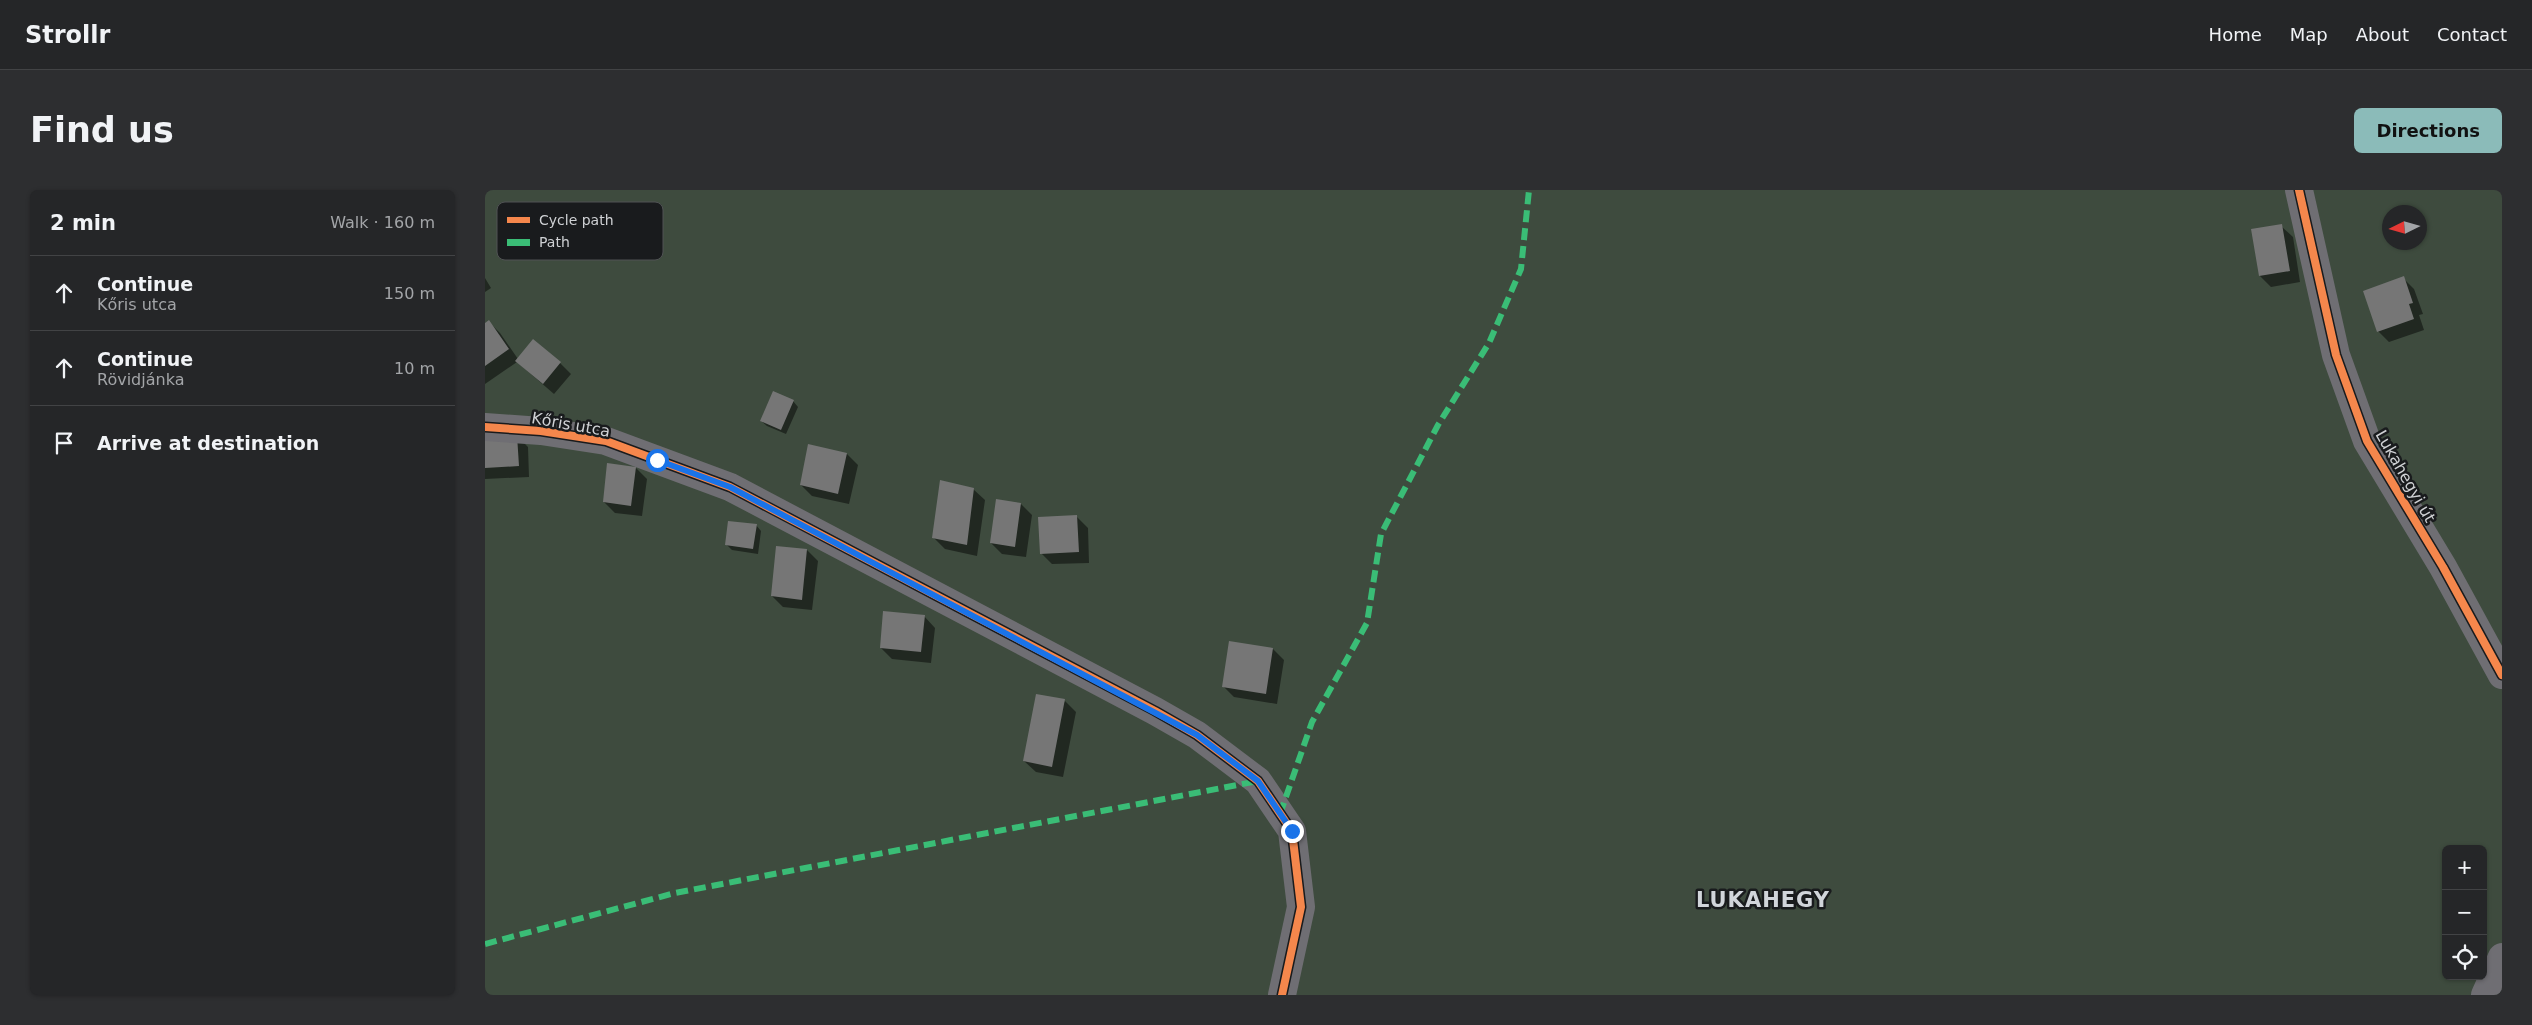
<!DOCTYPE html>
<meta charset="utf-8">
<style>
:root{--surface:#252628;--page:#2d2e30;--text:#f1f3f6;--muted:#a3a5a8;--line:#424345;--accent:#8bbbb9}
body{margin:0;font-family:"DejaVu Sans",sans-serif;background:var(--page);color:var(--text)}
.controls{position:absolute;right:15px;bottom:15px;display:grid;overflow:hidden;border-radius:8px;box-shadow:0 1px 4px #0004}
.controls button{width:45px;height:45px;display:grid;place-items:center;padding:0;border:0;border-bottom:1px solid var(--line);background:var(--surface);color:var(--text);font:25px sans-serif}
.compass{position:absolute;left:1897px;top:15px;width:45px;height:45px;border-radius:50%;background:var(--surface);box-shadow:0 1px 4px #0004;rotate:265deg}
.stop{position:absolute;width:15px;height:15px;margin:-11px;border:4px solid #1a73e8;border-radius:50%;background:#fff}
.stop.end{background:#1a73e8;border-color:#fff;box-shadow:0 1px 5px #0008}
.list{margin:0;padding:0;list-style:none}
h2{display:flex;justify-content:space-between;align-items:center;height:65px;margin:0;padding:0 20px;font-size:21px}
h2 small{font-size:16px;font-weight:400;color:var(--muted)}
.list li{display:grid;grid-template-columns:32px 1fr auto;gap:15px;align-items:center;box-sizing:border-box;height:75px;padding:0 20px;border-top:1px solid var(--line)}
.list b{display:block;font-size:19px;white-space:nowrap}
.list p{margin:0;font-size:16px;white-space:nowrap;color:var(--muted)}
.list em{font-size:16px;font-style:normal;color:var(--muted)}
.icon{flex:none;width:28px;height:28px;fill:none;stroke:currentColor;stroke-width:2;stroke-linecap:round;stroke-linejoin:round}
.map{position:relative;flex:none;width:2017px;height:805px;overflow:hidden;border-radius:8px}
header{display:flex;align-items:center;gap:30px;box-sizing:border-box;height:70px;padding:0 25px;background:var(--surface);border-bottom:1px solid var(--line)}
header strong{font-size:24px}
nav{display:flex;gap:28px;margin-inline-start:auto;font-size:18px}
.intro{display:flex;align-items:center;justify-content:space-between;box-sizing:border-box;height:120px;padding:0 30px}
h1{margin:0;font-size:35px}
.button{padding:12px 22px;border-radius:8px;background:var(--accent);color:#111;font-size:18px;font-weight:700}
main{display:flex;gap:30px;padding:0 30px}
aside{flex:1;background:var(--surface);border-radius:8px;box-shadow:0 1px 4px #0004}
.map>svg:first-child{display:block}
.green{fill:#3e4b3e;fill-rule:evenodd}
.shadow{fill:#0007}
.building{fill:#767676}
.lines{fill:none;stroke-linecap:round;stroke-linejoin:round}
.minor{stroke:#6f6e73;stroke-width:28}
.quiet{stroke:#3abd76;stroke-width:6;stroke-dasharray:12 6;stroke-linecap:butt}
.cycleway-casing{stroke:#191b1d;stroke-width:11}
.cycleway{stroke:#f5874c;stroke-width:8}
.route{stroke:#1a73e8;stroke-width:6}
.labels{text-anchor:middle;stroke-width:5;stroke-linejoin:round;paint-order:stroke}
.street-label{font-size:16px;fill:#cfd1d4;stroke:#191b1d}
.district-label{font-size:21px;font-weight:bold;letter-spacing:1px;fill:#d1d5da;stroke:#191b1d}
.key{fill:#191b1d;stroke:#505254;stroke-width:1}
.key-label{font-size:14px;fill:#cfd1d4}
</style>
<header>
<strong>Strollr</strong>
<nav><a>Home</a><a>Map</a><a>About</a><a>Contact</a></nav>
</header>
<div class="intro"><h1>Find us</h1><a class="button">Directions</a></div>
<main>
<aside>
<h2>2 min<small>Walk · 160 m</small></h2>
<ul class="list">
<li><svg class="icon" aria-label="ahead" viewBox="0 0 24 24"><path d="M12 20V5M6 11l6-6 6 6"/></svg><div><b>Continue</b><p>Kőris utca</p></div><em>150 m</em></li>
<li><svg class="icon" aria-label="ahead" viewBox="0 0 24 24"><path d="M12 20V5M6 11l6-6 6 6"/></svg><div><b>Continue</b><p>Rövidjánka</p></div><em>10 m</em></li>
<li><svg class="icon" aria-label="arrive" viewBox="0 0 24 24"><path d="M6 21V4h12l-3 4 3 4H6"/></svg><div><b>Arrive at destination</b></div></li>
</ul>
</aside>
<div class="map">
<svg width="2017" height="805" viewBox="0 0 2017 805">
<rect width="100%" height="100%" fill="#313336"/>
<path class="green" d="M0,0H2017V805H0ZM1904,22H1934V52H1904ZM1961,659H1998V786H1961Z"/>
<path class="shadow" d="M1796,36L1808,47L1815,92L1786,97L1775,86L1768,40Z
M0,88L6,98L0,102Z
M1918,88L1929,99L1938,124L1934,125L1939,140L1904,152L1893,141Z
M4,132L15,143L33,169L75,173L86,184L69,204L32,172L0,194V134Z
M308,211L313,217L301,244L282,236L276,231Z
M32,246L43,257L44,287L0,289V248Z
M362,264L373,275L364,314L327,306L316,295Z
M151,278L162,289L157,326L130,323L119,312Z
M488,299L500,310L492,366L460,359L449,348Z
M536,314L547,325L541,367L517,364L506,353Z
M592,327L603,338L604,373L567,374L556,363Z
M271,335L276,341L273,364L247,360L242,355Z
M322,360L333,371L327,420L298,417L287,406Z
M439,426L450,438L446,473L407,469L396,458Z
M788,459L799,470L792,514L749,507L738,496Z
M580,511L591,522L578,587L551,582L539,571Z"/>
<path class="building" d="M1797,34L1805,81L1774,86L1766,39Z
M1919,86L1928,113L1924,114L1929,129L1892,142L1878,101Z
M4,130L24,159L0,176V133Z
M48,149L76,172L58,194L30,171Z
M288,201L309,210L296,240L275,231Z
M32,245L34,276L0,278V246Z
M323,254L362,263L353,304L315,295Z
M122,273L151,277L146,316L118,312Z
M455,290L489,298L482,355L447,348Z
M511,309L536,313L530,357L505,353Z
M592,325L594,362L555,364L553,327Z
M243,331L272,334L268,359L240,355Z
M291,356L322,359L317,410L286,406Z
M398,421L440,425L436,462L395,458Z
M744,451L788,458L781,504L737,497Z
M551,504L580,509L567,577L538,571Z"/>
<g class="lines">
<path class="minor" d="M1814,0L1851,165L1882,251L1958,377L2017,485
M0,237L56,241L121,251L245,297L670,521L712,545L773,591L807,641L816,717L797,805
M2000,805L2017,767"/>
<path class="quiet" d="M795,624L827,532L882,433L896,344L953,235L1004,153L1036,79L1044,0
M0,754L190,703L773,591"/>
<g class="cycleway-casing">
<path id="cycleway" d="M1814,0L1851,165L1882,251L1958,377L2017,485
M0,237L56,241L121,251L245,297L670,521L712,545L773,591L807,641L816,717L797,805"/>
</g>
<use href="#cycleway" class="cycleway"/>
</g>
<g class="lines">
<path class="route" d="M172,270L245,297L712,545L773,591L807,641"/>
</g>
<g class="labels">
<g class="street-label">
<text transform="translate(86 234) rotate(10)" y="6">Kőris utca</text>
<text transform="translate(1921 286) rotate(60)" y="6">Lukahegyi út</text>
</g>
<g class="district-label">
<text x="1278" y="717">LUKAHEGY</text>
</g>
</g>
<rect x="12" y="12" width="166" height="58" rx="8" class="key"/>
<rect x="22" y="27" width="23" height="6" fill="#f5874c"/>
<rect x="22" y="49" width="23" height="7" fill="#3abd76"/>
<g class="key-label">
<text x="54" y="35">Cycle path</text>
<text x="54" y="57">Path</text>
</g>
</svg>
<div class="controls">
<button>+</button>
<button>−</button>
<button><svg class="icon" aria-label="locate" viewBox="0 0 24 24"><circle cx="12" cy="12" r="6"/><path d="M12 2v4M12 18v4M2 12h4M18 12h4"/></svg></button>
</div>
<svg class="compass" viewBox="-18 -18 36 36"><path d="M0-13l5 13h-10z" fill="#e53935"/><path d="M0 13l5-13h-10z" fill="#a3a5a8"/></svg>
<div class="stop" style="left:172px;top:270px"></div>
<div class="stop end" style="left:807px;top:641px"></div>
</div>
</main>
